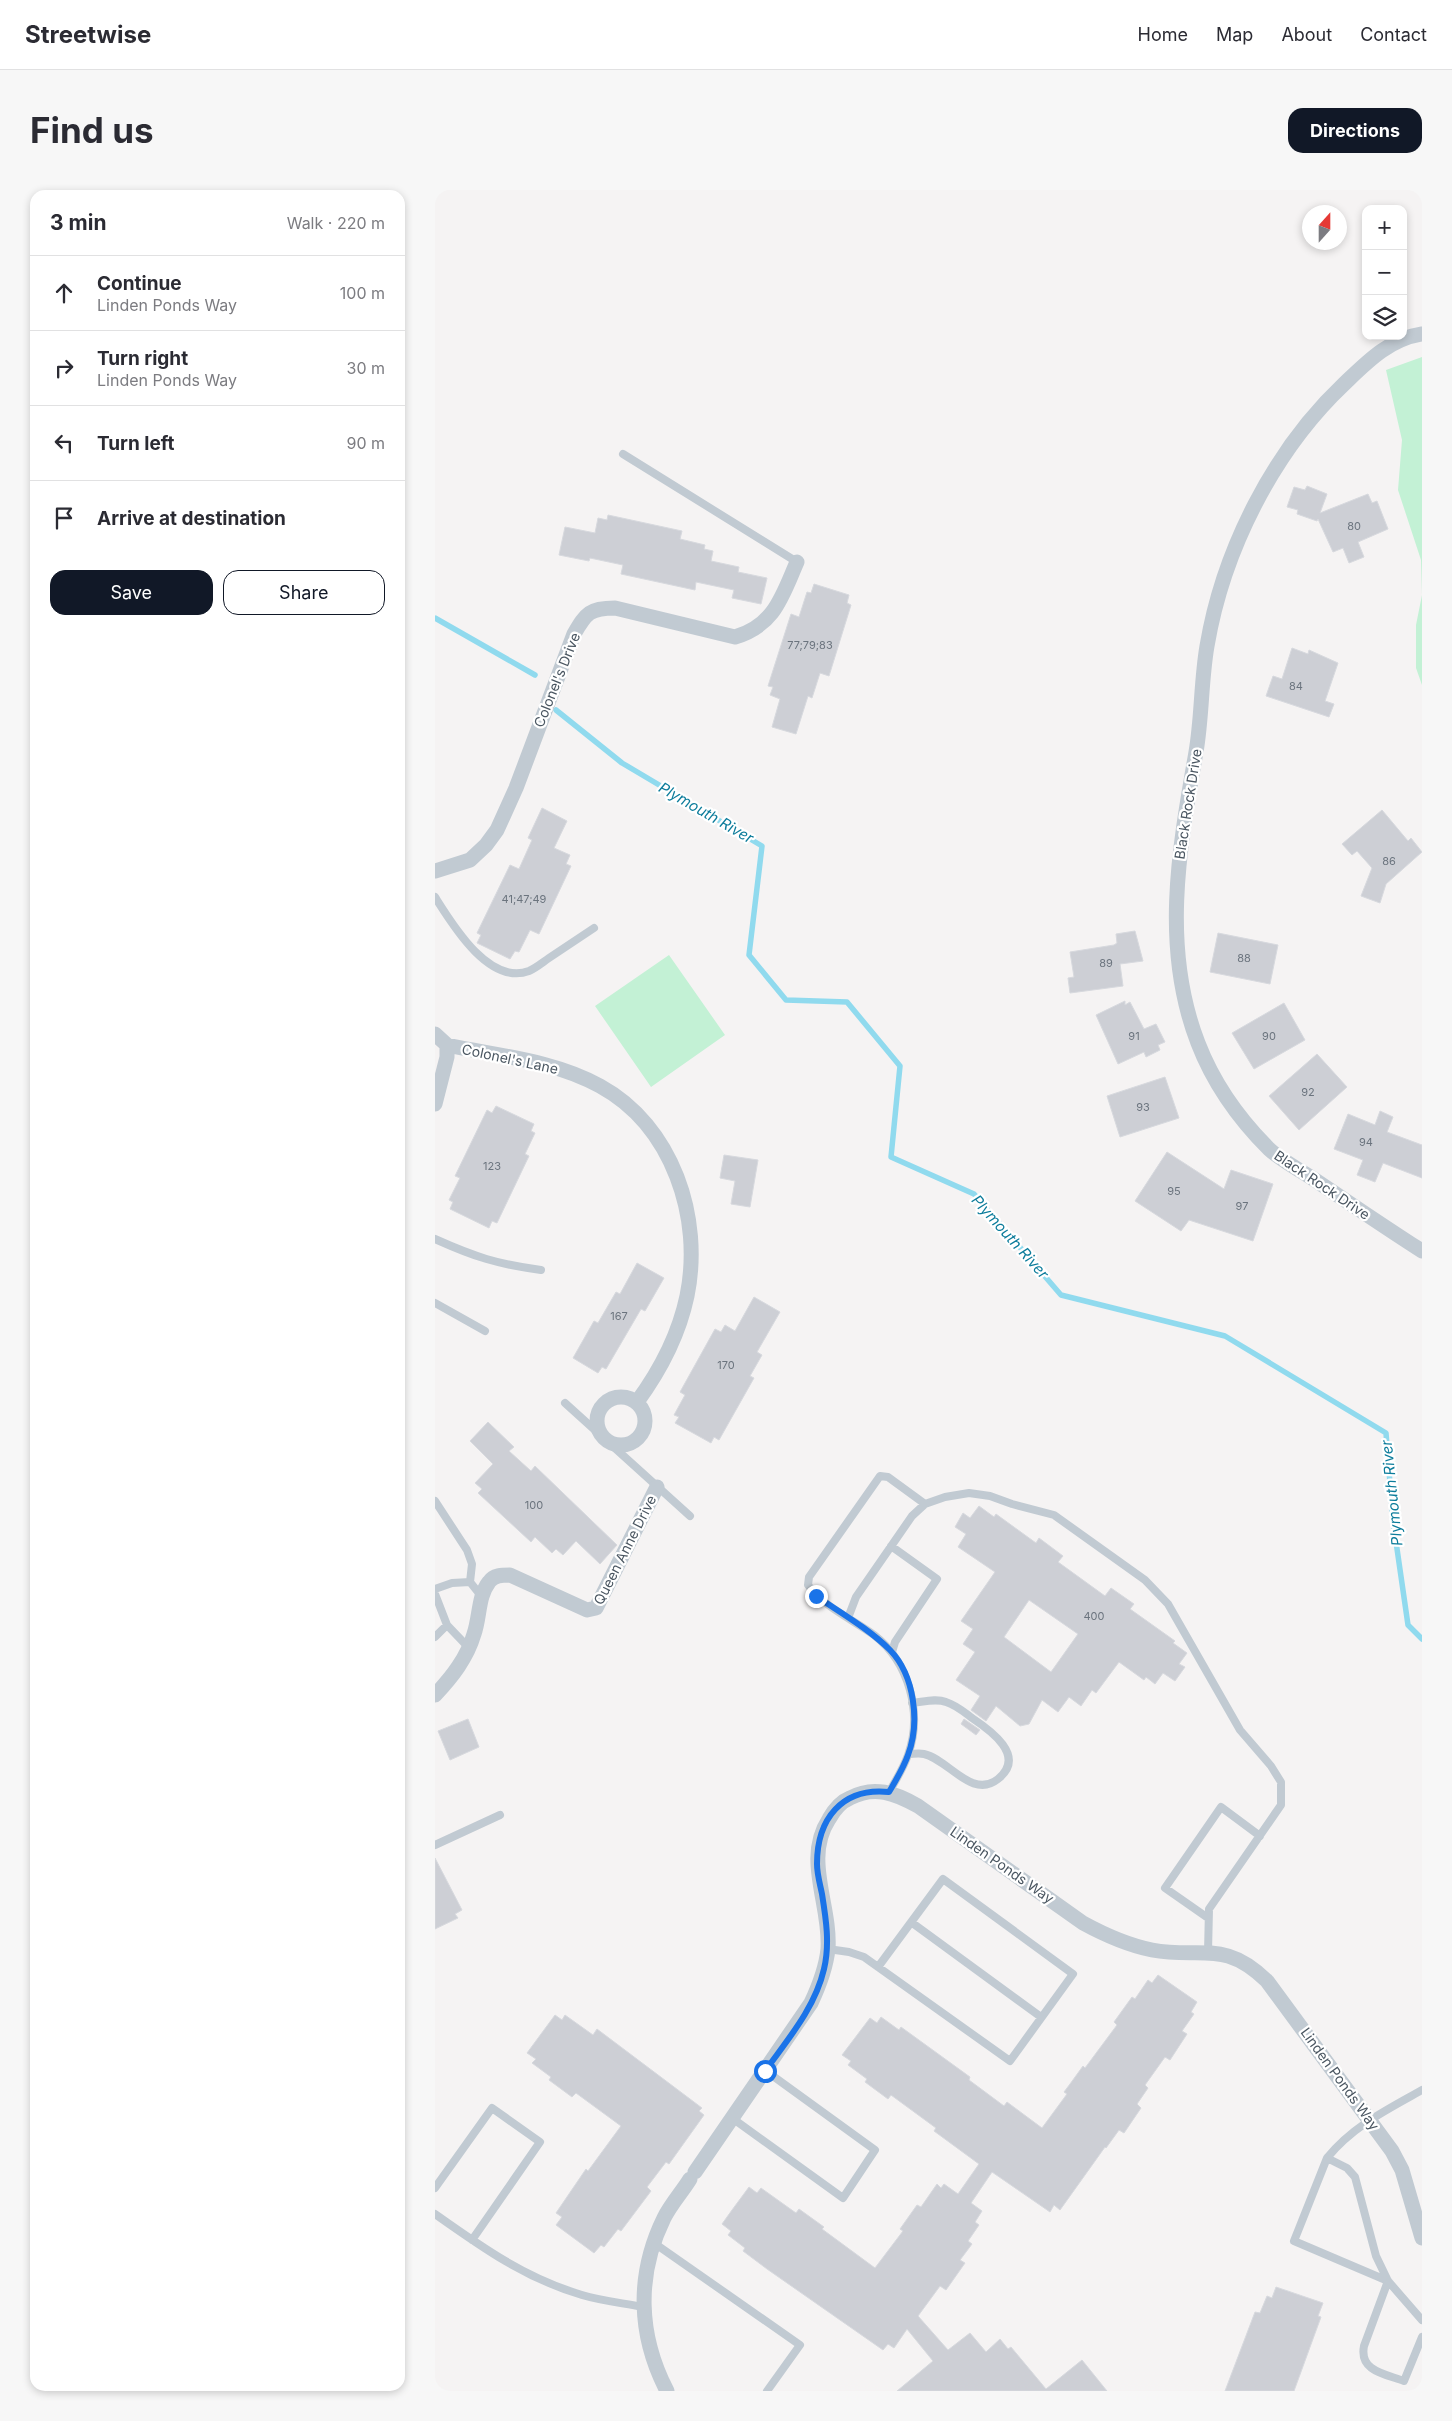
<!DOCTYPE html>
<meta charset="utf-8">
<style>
:root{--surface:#fff;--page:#f7f7f7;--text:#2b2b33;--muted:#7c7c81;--line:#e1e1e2;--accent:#111827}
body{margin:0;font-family:Inter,sans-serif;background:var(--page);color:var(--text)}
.controls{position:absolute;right:15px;top:15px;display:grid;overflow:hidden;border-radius:10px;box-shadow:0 2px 8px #0003}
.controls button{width:45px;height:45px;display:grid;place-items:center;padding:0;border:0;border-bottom:1px solid var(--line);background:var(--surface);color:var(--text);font:25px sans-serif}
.compass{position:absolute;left:867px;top:15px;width:45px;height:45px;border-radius:50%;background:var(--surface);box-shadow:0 2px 8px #0003;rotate:21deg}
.stop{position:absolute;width:15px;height:15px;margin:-11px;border:4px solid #1a73e8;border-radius:50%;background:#fff}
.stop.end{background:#1a73e8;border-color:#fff;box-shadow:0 1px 5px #0008}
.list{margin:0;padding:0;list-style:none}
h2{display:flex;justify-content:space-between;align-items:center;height:65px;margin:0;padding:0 20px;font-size:21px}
h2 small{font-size:16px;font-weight:400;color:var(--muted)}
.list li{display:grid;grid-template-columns:32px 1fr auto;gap:15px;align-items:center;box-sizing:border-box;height:75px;padding:0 20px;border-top:1px solid var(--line)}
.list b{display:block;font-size:19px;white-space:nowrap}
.list p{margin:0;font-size:16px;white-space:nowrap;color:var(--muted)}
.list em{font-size:16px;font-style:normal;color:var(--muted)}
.actions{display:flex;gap:10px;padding:15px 20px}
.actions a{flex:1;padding:11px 0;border:1px solid var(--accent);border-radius:15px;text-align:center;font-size:18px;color:var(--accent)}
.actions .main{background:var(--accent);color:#fff}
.icon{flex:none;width:28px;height:28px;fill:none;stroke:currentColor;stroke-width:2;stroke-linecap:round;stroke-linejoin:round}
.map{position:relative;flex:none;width:987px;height:2201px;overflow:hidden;border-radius:15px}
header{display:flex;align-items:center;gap:30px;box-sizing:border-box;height:70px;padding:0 25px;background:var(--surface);border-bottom:1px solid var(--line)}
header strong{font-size:24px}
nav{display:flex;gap:28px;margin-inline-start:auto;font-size:18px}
.intro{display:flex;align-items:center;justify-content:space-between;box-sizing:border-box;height:120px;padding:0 30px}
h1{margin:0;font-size:35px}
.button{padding:12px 22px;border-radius:15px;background:var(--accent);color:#fff;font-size:18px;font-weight:700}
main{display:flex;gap:30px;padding:0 30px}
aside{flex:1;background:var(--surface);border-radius:15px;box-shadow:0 2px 8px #0003}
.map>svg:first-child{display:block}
.green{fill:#c3f1d5}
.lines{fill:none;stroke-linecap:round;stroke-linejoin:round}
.stream{stroke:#90daee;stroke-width:5.5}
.building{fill:#cdcfd5;stroke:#d7d9de;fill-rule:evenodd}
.service{stroke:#c1cad2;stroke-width:8}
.minor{stroke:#c1cad2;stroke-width:15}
.route{stroke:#1a73e8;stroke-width:6}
.labels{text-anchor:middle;stroke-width:4.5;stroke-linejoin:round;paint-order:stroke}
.number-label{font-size:11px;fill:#6b747e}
.street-label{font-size:14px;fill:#4a5661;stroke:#fff}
.water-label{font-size:15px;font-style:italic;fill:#0c7c9b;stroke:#fff}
</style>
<header>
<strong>Streetwise</strong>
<nav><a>Home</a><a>Map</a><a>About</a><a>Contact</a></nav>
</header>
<div class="intro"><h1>Find us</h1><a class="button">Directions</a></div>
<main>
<aside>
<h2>3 min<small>Walk · 220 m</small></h2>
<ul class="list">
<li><svg class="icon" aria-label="ahead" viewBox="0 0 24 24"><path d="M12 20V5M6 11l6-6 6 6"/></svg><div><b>Continue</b><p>Linden Ponds Way</p></div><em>100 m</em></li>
<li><svg class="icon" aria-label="right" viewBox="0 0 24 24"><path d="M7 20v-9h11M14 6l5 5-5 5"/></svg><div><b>Turn right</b><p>Linden Ponds Way</p></div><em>30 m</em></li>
<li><svg class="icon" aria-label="left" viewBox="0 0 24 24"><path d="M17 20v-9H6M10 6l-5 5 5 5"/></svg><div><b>Turn left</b></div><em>90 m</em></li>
<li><svg class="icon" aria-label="arrive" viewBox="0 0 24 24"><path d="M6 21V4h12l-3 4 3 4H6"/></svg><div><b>Arrive at destination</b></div></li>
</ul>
<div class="actions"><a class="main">Save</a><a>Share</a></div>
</aside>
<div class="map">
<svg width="987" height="2201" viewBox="0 0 987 2201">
<rect width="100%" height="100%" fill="#f5f3f3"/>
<path class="green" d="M987,167V495L981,478V435L987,405L986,370L963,300L967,250L951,180Z
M234,765L290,845L216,897L160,816Z"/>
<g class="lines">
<path class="stream" d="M0,428L100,485
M121,520L187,573L327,656L314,765L351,810L412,812L465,876L456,967L539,1004L626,1105L790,1146L951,1243L958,1331L973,1435L987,1449"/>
</g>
<path class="building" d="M872,296L892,304L885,323L933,304L937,313L942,311L953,339L923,352L929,367L914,373L908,358L898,362L883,329L882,331L862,324L863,320L852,317L859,297L870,300Z
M173,325L247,341L245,349L270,355L269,359L278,361L276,371L304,377L303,382L332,388L326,414L297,408L299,400L261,392L260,400L186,384L188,375L155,368L154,371L124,365L130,337L160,343L163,328L172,330Z
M379,394L414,405L412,413L416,415L394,486L385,483L377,508L373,506L361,544L337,537L345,509L335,505L338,497L333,496L356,424L364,427L372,402L376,403Z
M857,458L873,464L874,460L903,473L890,511L899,514L894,527L831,506L838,486L847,489Z
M107,618L132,631L119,658L135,665L131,674L136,676L104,744L95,740L84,762L80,761L75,769L42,753L46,745L42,743L75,675L84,679L97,650L93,648Z
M947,620L973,651L976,648L987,662L951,694L945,713L926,706L937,678L922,661L917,665L907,654Z
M700,741L708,771L685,774L688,796L635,803L633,788L639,787L635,762L679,755L682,753L681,744Z
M783,743L843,755L835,794L775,782Z
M690,811V815L695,812L709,839L721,834L730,852L723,855L725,860L711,867L709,862L683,874L661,825Z
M849,813L870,850L819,879L797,843Z
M882,864L912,897L864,940L834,906Z
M730,887L744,928L685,947L672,906Z
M61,916L99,934L96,941L100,943L90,964L94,966L62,1033L57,1031L54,1038L15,1019L18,1012L14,1010L25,988L20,986L52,920L57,923Z
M945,921L958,927L952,942L987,955V988L948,973L940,992L922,985L928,970L899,959L913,924L940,935Z
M732,962L789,999L796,980L838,994L818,1051L754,1030L746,1041L700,1011Z
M289,965L323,970L315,1017L296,1014L300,991L285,988Z
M202,1073L229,1088L210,1121L206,1119L171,1179L167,1177L163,1183L138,1168L159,1131L163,1133L181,1102L185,1104Z
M319,1107L345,1122L322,1162L327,1165L315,1186L319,1188L284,1250L279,1247L276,1253L240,1233L244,1227L239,1225L250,1205L245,1202L280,1139L286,1142L290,1135L300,1141Z
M53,1232L79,1257L74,1261L96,1281L100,1276L182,1355L165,1374L141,1351L128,1365L121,1359L117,1363L100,1347L96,1352L43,1303L47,1299L40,1293L58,1274L35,1251Z
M544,1316L559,1327L561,1324L601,1353L604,1348L628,1366L623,1372L670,1406L676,1398L699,1414L695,1419L740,1451L738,1453L752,1463L744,1474L750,1477L740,1491L728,1483L720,1494L711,1487L709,1490L684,1472L661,1503L657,1500L646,1516L634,1507L623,1522L607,1510L594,1534L585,1536L561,1516L551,1531L536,1520L545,1506L521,1490L540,1462L528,1454L538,1439L526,1431L560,1382L523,1357L531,1344L520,1337L528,1323L535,1328ZM594,1410L643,1444L616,1482L569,1447Z
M33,1529L44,1557L15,1570L3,1541Z
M529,1529L545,1540L541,1545L526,1534Z
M0,1668L27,1720L20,1724L23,1728L0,1739Z
M723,1785L762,1812L756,1822L759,1824L747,1841L752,1844L735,1870L730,1867L710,1895L713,1898L702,1914L706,1918L689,1943L684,1940L671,1958L670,1957L625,2020L619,2015L615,2022L557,1982L536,2013L547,2021L540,2032L544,2035L533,2051L537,2054L525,2070L530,2073L511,2100L505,2096L483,2126L513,2160L535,2143L551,2162L565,2149L573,2159L576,2157L611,2199L647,2170L672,2201H462L498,2171L472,2139L459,2158L453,2154L448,2160L332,2079L308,2061L310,2058L293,2045L296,2041L287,2034L297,2020L314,1997L322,2003L326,1998L361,2023L364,2019L389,2037L387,2039L440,2078L468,2041L465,2039L482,2015L486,2017L502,1994L506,1998L509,1994L523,2004L544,1974L499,1941L501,1938L456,1905L453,1909L430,1892L432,1889L413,1875L416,1871L407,1865L435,1828L442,1833L446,1827L464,1840L466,1837L535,1887L534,1890L569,1916L572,1912L607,1938L632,1904L629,1902L635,1894L648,1876L650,1878L682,1835L679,1832L697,1807L700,1809L713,1790L717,1793Z
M120,1825L127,1830L130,1825L158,1845L162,1839L267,1918L264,1921L269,1925L234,1974L231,1972L212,1997L216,2001L186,2041L183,2039L169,2057L166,2055L159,2063L121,2035L127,2027L121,2023L151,1979L153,1981L186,1936L141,1903L137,1907L114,1890L116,1887L97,1873L101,1869L92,1863Z
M841,2097L888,2113L883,2126L886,2127L859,2201H790L820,2122L825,2123L832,2106L837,2108Z"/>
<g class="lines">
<path class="service" d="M188,264L362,372
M0,707C17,734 54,796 94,781C101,778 108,772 114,768C129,758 144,748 159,738
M0,1049C40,1067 62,1074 106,1080
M0,1113L50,1141
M130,1213L255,1326
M0,1311L32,1360L37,1374L35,1392
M456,1356L502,1389L460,1452L457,1462
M0,1399L17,1393L35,1392L47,1407
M0,1404L12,1435L34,1458
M413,1428L421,1407L477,1326L490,1314L510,1307L534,1303L555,1306L577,1314L619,1325L710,1390L733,1414L805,1540L836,1576L846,1592V1615L774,1719L773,1762
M0,1447L12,1435
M474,1564C478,1564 484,1563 489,1564C513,1569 537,1610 563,1589C592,1566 555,1540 537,1528C529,1522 521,1515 511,1512C501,1508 488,1512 477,1513
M454,1602C461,1590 468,1579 473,1565C488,1523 474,1472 439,1445C417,1429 389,1417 373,1395L374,1387L445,1286L453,1287L490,1314
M0,1655L65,1625
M773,1728L730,1698L786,1617L825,1646
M476,1732L606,1827
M393,1759L414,1762L429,1767L575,1871L638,1784L508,1689L443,1777
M297,1928L408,2008L440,1960L331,1881
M892,1968L912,1978L920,1987L941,2066L953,2091L987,2130
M0,1998L57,1918L105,1952L37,2050
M0,2024C48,2058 90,2088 147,2105C167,2111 188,2113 208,2117
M219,2053L365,2155L332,2201
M953,2091L859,2051L892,1968C918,1936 953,1919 987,1900
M953,2091L929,2156C924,2181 950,2184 969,2191L987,2147"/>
<path class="minor" d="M987,144C954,149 932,172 909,194C838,261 788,361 772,456C766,491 767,527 761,562C744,659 726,758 763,853C778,892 804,929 834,959C847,971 865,980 880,990C916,1014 951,1038 987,1061
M0,681L35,670L51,655L62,640L81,598L139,444C151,423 155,418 180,418L300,447C340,435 347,406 362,372
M0,844L12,855C63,866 118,870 165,896C238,936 268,1028 252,1106C244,1144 224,1182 202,1212
M0,914L12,867V855
M162 1231a24 24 0 1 1 48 0a24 24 0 1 1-48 0Z
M0,1505C17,1487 32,1468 39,1444C45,1427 43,1406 54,1392C59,1385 67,1385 75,1385L152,1420L161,1418L222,1297
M260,1982L376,1813C384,1796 391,1778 393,1759C396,1715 368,1669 394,1629C399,1620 405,1612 415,1608C439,1595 460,1603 483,1616L648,1733C670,1745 692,1755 717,1760C767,1769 789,1749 832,1791L957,1961L967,1980L987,2048
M232,2201C203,2145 201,2085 229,2028C236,2014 247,2002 255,1989"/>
</g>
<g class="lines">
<path class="route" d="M330,1881C353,1849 380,1818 389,1779C395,1754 391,1729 387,1704C385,1694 382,1684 382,1674C382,1629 407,1597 454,1602C461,1590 468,1579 473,1565C485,1533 480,1486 455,1460C434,1439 406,1423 381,1406"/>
</g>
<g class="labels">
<g class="number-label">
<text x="919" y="340">80</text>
<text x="375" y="459">77;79;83</text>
<text x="861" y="500">84</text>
<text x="954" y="675">86</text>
<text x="89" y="713">41;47;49</text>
<text x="809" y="772">88</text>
<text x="671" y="777">89</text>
<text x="699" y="850">91</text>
<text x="834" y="850">90</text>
<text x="873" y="906">92</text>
<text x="708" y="921">93</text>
<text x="931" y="956">94</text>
<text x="57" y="980">123</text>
<text x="739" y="1005">95</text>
<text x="807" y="1020">97</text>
<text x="184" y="1130">167</text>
<text x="291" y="1179">170</text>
<text x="99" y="1319">100</text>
<text x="659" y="1430">400</text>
</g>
<g class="street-label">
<text transform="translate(122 490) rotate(-68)" y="5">Colonel's Drive</text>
<text transform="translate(753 614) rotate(-81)" y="5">Black Rock Drive</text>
<text transform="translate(75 869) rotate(12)" y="5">Colonel's Lane</text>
<text transform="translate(887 995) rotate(34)" y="5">Black Rock Drive</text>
<text transform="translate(190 1360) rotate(-63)" y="5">Queen Anne Drive</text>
<text transform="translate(567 1675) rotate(35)" y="5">Linden Ponds Way</text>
<text transform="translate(905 1889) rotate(54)" y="5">Linden Ponds Way</text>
</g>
<g class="water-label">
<text transform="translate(271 623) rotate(30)" y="5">Plymouth River</text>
<text transform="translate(575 1047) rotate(48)" y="5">Plymouth River</text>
<text transform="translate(957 1303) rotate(-96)" y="5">Plymouth River</text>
</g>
</g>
</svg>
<div class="controls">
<button>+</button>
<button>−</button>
<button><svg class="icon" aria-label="layers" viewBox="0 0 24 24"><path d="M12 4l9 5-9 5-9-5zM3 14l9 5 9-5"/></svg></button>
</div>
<svg class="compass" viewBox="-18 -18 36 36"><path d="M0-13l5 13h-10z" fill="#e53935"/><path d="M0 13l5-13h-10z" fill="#7c7c81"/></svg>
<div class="stop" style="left:330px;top:1881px"></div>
<div class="stop end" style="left:381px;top:1406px"></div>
</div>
</main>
